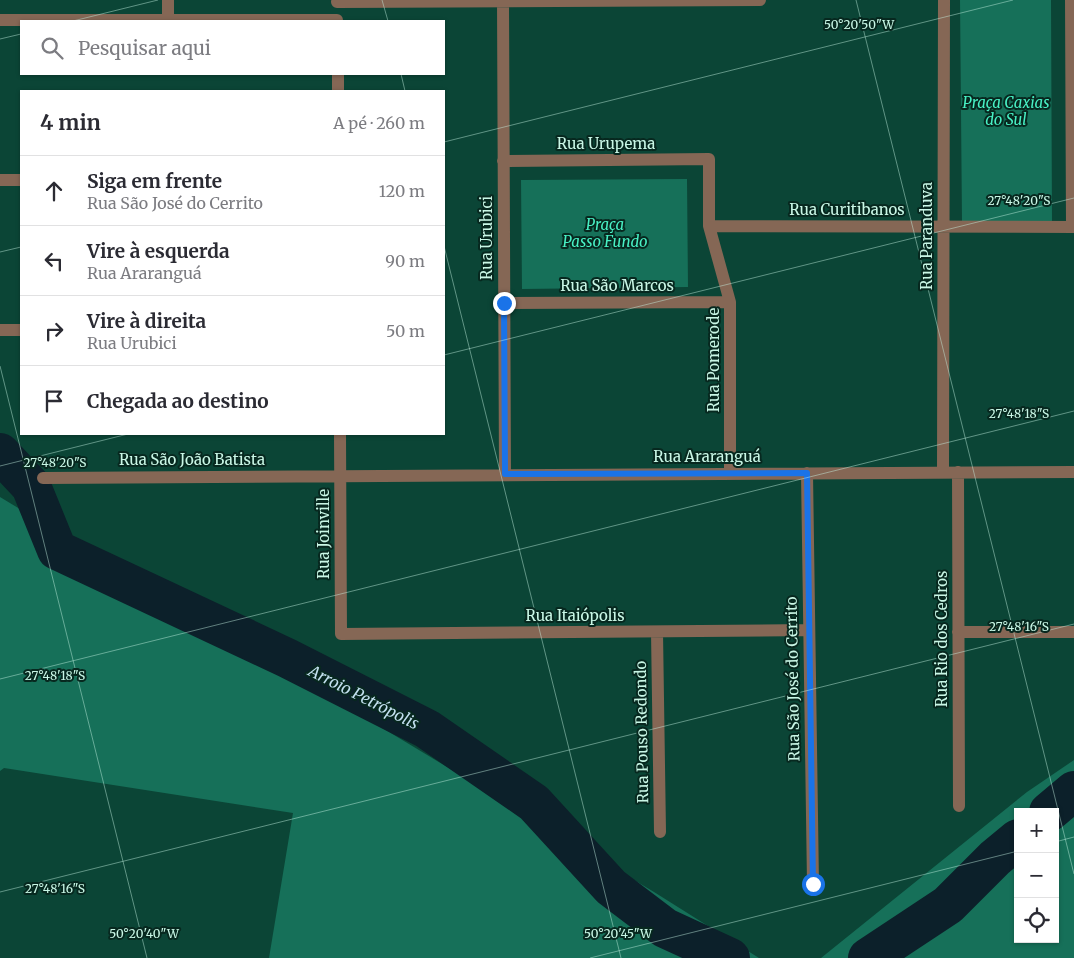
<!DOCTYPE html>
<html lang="pt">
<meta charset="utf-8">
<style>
:root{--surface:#fff;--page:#f7f7f7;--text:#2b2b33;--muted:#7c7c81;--line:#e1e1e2}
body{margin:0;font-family:Merriweather,serif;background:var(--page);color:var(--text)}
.controls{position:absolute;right:15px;bottom:15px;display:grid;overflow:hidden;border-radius:0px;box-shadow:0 1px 4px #0004}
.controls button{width:45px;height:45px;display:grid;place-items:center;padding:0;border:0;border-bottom:1px solid var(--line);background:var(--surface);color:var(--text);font:25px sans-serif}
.stop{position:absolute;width:15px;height:15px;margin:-11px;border:4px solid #1a73e8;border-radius:50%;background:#fff}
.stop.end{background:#1a73e8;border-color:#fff;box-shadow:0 1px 5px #0008}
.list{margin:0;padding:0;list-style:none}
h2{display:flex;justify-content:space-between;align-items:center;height:65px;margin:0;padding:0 20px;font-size:21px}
h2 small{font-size:16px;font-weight:400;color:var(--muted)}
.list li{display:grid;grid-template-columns:32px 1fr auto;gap:15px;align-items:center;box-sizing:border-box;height:70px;padding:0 20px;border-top:1px solid var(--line)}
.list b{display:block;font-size:19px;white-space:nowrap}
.list p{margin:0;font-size:16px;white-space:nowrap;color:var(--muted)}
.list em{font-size:16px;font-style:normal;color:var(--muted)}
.icon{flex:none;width:28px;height:28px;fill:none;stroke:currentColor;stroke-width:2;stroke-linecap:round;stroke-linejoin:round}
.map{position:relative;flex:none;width:1074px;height:958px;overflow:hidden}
.search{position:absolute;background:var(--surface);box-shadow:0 1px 4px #0004;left:20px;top:20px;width:425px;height:55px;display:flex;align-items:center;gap:12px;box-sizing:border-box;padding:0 18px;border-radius:0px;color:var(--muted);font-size:19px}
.panel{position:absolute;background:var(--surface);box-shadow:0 1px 4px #0004;left:20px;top:90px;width:425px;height:345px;border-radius:0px}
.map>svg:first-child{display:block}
.green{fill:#167059;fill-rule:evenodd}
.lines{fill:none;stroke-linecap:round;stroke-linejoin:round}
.river{stroke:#0c202a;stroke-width:40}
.minor{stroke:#856755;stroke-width:12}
.route{stroke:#1a73e8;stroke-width:6}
.ticks{fill:none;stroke:#c9f7e6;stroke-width:1;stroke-opacity:0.45}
.labels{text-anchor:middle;stroke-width:4;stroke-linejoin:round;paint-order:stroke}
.park-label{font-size:15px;font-style:italic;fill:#48f0c4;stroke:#07281f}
.street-label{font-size:15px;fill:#c9f7e6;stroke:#07281f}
.water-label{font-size:16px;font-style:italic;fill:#c2dfee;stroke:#07281f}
.ticks-label{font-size:12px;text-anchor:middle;fill:#c9f7e6;stroke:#07281f;stroke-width:4;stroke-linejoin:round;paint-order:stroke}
</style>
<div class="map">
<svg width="1074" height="958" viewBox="0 0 1074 958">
<rect width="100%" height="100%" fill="#0b4536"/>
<path class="green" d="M960,0H1051L1052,223L962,224Z
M687,179L688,287L522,289L521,180Z
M0,497L654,892L759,958H269L293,813L4,768L0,771Z
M1074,760V958H821L1027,792ZM1018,812H1055V939H1018Z"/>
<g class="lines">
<path class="river" d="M0,453L31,486L57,550L287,658L427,729L534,803L611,887L665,928L730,958
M1049,812L1074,791
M868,958L948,905L995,858L1018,839"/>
<path class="minor" d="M1071,0L1072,227
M503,1L505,475
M337,2L760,0
M0,20H337
M168,20V0
M338,74V91
M503,161L709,159V226L730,302V473
M0,180H21
M709,226L1074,227
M504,303L730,302
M0,330H21
M340,434L341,634L809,630
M943,472L944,0
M958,472L959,806
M807,473L813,884
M43,478L1074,472
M657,632L660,832
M958,632H1074"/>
</g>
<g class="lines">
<path class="route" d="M504,303L505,474L807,473L813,884"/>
</g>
<path class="ticks" d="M382,0L388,21M856,0L1074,874M73,21L158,0M0,39L21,34M401,74L405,91M444,142L1013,0M444,246L621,958M0,252L21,247M444,355L1074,198M0,366L147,958M0,466L128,434M0,679L1074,411M1055,842L1074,837M0,892L1074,624M590,958L1018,851"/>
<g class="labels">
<g class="park-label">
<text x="1006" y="108">Praça Caxias<tspan x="1006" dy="17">do Sul</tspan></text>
<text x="605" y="230">Praça<tspan x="605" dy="17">Passo Fundo</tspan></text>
</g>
<g class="street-label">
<text x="606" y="149">Rua Urupema</text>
<text x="847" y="215">Rua Curitibanos</text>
<text transform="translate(927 236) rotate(-90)" y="5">Rua Paranduva</text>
<text transform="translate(487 238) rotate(-90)" y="5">Rua Urubici</text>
<text x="617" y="291">Rua São Marcos</text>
<text transform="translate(714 360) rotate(-90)" y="5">Rua Pomerode</text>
<text x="707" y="462">Rua Araranguá</text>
<text x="192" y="465">Rua São João Batista</text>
<text transform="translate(324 534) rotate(-90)" y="5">Rua Joinville</text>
<text x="575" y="621">Rua Itaiópolis</text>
<text transform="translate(942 639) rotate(-90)" y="5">Rua Rio dos Cedros</text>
<text transform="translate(793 679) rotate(-91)" y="5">Rua São José do Cerrito</text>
<text transform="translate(642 732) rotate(-91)" y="5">Rua Pouso Redondo</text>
</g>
<g class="water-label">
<text transform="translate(364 697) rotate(27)" y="6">Arroio Petrópolis</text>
</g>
</g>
<g class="ticks-label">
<text x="859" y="29">50°20'50"W</text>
<text x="1019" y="205">27°48'20"S</text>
<text x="1019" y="418">27°48'18"S</text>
<text x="55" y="467">27°48'20"S</text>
<text x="1019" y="631">27°48'16"S</text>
<text x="55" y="680">27°48'18"S</text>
<text x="55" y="893">27°48'16"S</text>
<text x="144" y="938">50°20'40"W</text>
<text x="618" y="938">50°20'45"W</text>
</g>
</svg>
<div class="controls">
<button>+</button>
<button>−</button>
<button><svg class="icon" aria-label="locate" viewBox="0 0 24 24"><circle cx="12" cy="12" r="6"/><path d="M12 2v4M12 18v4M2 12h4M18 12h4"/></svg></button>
</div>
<div class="stop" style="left:813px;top:884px"></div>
<div class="stop end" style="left:504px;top:303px"></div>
<div class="search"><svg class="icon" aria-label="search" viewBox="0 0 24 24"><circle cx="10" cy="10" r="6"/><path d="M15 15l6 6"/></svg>Pesquisar aqui</div>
<section class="panel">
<h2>4 min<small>A pé · 260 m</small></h2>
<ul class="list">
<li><svg class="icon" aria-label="ahead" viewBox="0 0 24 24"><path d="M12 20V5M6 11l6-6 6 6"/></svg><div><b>Siga em frente</b><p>Rua São José do Cerrito</p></div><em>120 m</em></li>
<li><svg class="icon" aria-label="left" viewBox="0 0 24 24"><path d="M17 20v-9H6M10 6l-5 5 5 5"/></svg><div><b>Vire à esquerda</b><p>Rua Araranguá</p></div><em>90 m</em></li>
<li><svg class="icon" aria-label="right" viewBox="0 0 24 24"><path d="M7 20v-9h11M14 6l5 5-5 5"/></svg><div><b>Vire à direita</b><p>Rua Urubici</p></div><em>50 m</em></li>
<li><svg class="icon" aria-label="arrive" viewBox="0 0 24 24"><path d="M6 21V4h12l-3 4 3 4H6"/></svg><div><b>Chegada ao destino</b></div></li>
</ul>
</section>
</div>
